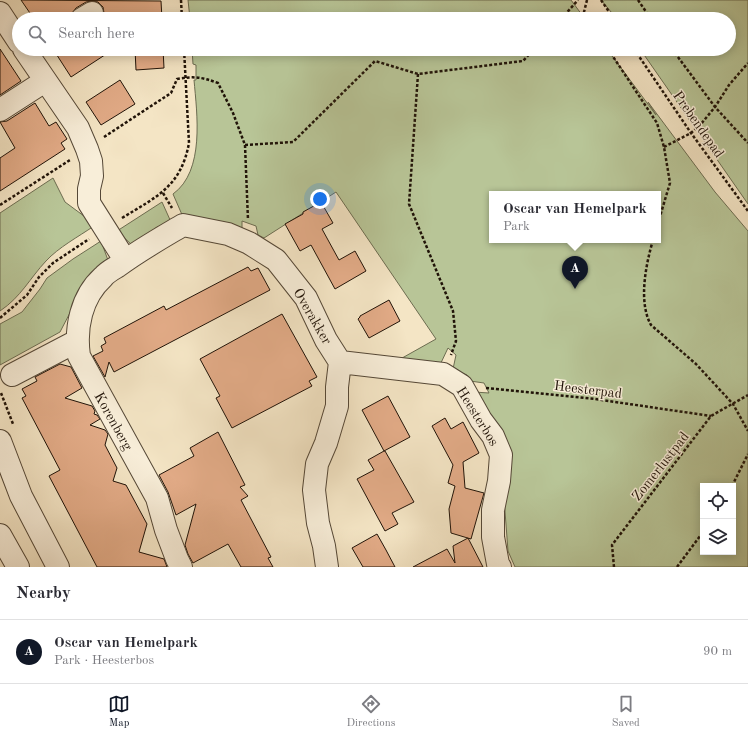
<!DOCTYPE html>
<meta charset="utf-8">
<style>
:root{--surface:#fff;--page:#f7f7f7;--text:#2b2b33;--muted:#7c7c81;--line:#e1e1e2;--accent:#111827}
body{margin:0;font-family:"Old Standard TT",serif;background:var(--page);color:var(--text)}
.controls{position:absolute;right:12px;bottom:12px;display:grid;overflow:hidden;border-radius:0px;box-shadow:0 2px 10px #0003}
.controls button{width:36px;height:36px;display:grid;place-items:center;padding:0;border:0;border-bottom:1px solid var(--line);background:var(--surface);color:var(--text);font:20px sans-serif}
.you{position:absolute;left:320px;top:199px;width:14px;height:14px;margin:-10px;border:3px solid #fff;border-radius:50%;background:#1a73e8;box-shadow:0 0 0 6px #1a73e833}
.badge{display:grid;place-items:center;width:26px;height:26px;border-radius:50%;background:var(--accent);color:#fff;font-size:13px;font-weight:700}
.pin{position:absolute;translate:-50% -33px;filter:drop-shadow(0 1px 2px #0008)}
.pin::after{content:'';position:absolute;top:21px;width:14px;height:12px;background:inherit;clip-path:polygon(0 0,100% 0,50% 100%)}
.popup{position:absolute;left:489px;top:191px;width:172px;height:52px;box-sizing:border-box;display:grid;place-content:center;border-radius:0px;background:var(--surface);filter:drop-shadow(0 1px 3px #0005);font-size:13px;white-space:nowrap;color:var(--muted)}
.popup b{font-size:15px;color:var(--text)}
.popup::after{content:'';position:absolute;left:50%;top:100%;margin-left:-8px;border:8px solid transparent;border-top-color:var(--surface)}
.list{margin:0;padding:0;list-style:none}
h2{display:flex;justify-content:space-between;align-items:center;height:52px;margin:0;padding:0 16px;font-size:17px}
h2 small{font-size:13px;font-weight:400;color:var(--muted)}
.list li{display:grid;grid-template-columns:26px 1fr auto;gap:12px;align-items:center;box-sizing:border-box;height:64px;padding:0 16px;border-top:1px solid var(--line)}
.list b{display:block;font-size:15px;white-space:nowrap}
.list p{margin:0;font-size:13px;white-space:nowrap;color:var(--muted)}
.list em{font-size:13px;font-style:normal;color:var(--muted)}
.icon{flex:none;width:22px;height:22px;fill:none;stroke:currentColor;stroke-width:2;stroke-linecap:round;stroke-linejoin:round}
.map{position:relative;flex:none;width:748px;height:567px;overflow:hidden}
.search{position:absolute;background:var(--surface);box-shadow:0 2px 10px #0003;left:12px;right:12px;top:12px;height:44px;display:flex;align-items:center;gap:10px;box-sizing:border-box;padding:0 14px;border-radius:22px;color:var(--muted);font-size:15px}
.sheet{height:116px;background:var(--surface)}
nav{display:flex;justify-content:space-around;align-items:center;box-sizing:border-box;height:56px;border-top:1px solid var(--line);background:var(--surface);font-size:11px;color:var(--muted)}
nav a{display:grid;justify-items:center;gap:2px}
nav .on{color:var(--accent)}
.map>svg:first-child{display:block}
.green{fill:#b8c597;stroke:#6c6c50;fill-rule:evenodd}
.building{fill:#e2ab87;stroke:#201308}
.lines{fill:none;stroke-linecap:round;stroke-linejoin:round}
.minor-casing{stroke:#554837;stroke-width:24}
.path{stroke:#201308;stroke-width:2.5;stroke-dasharray:3 2;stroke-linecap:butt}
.minor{stroke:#f8eed9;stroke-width:22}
.labels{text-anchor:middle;stroke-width:3;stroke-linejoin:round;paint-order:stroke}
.street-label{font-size:14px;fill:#201308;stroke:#f8eed9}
</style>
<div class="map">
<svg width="748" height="567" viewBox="0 0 748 567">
<rect width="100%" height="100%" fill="#f4e5c5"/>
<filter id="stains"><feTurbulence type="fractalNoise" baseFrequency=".005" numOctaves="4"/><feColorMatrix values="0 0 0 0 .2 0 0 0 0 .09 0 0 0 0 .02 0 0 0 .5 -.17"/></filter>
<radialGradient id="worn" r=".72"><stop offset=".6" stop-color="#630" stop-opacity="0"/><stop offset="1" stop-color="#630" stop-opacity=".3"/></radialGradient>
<path class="green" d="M188,0H571L585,19H190Z
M601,0H748V204L640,49H729V19H617Z
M192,49H607L656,115L648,102L715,192L748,231V567H515L508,551L504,498L474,392L489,393L484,383L470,381L467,375L453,369L456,355L448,348L439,367L395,362L436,339L336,192L264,238L258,235L256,226L242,221V235L183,217L173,194C205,171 197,114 194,80H196V65L193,64ZM492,194H658V240H492ZM703,486H733V552H703Z
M53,178L65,202L88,219L94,226C78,237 59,247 46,261C30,278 21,297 0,311V213Z
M162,202L171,222L157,227L132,245L117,231Z
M101,241L109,263L85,284L60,332L0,365V324L22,312L40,289L47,278L73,259Z"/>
<path class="building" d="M21,0L161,1L162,19H103L104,13L103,7L98,2L92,1L86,2L76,8L68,19H34Z
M0,49L21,81L0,95Z
M53,49H114L71,77Z
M135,49H163L164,68L136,70Z
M120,80L135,104L101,125L86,102Z
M35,103L49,126L56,122L67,139L61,143L65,149L0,191V158L15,148L0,122L7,121Z
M321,202L333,223L322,229L339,260L355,251L366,271L335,289L311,245L300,251L285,224L303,214V212Z
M248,267L251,271L258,268L270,290L114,372L109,362L105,377L93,356L103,351L101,346L106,343L104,338L164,306L166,310Z
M389,300L400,321L369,338L358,319L360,317V316Z
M282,314L317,377L309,381L312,386L232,428L216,398L220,396L200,359Z
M60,364L71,367L82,388L65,398L92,406L95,411L94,414L97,415L100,419L90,425L105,430L108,434L105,445L117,468L113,481L126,485L147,524L139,552L164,559L167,567H97L49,476L60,470L22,398L26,396L22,389L37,381L35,377Z
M388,396L410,437L384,451H385L414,502L392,513L398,524L385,531L357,479L374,470L368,460L384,451L362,410Z
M445,418L451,429L463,422L479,453L463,462L465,488L484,493L471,539L451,533L449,509L455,486L448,483L453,465L432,426Z
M218,432L245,485L240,487L248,496L241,500L271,557L268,558L273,567H241L228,544L193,563L188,554L185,545L196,504L176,515L168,492L159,475L194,456L190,448Z
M377,534L386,550L395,567H363L352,548Z
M468,538L483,567H413L447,549L455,563L453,546Z"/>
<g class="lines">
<g class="minor-casing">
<path id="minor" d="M0,13L19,42
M82,19L92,13
M24,49L78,128L87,149L91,161L92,176L89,189V203L125,260
M0,110L45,81
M340,362L443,374L462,386L481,420L493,436L501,455L499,481L493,510V537L498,564L500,567
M12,375L77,341
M0,441L21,496L58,567
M0,535L18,567
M181,567L177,559L166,530L157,498L79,356C75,328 81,297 103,277C107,272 113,269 118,266C138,251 161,238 183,225L228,234L249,243L276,260L306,298L326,340L340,362L337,387V406L326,443L317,464L314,490L318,523L324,546L327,567"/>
</g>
<path class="path" d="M181,0L182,19
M587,0L584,12L589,19
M601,0L614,19
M638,0L651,19
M561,19L578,0
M608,49L657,123L664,147L670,183L658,223
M634,49L691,133L748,211
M672,49L715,107L748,143
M418,74L409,204L453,311L456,341L451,355
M104,137L171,93L177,79C194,76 202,77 218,83L233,113L245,145L248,220
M245,145L293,142L375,61L418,74L523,61L534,49
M664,147L691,133L701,124L715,107L729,85L748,63
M163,193L172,208
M0,205L70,160
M122,218C156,197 181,187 189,143L184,49
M653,240C646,264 638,302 651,325L696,364L733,404L748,431
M0,318L27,295L39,277L53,263L89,239
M486,388L595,399L711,416
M1,393L13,424
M732,486L748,454
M614,567L612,545L711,416L748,395
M677,567L703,532"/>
<use href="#minor" class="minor"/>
</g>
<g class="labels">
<g class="street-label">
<text transform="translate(699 124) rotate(55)" y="5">Prebendepad</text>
<text transform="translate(313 316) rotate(60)" y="5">Overakker</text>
<text transform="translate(588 389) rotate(7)" y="5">Heesterpad</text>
<text transform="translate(478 416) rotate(58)" y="5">Heesterbos</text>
<text transform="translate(114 421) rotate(61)" y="5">Korenberg</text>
<text transform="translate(660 466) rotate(-52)" y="5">Zomerlustpad</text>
</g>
</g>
<rect width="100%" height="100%" filter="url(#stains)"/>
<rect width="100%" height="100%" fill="url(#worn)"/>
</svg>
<div class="controls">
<button><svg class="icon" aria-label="locate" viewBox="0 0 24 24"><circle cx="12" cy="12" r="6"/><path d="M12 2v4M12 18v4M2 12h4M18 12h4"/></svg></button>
<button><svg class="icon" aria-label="layers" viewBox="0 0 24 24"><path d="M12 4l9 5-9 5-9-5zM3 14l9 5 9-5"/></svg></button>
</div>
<div class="you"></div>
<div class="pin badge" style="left:575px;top:289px">A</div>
<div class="popup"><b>Oscar van Hemelpark</b>Park</div>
<div class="search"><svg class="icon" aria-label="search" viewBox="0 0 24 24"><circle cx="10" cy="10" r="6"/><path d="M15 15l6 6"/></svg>Search here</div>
</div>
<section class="sheet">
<h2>Nearby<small></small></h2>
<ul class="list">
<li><span class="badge">A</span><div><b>Oscar van Hemelpark</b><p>Park · Heesterbos</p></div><em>90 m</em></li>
</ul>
</section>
<nav>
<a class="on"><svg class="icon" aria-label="map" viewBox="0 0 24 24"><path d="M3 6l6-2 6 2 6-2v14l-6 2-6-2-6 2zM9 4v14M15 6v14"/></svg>Map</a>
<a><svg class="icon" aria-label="directions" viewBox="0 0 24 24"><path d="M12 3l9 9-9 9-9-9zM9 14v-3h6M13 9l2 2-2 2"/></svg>Directions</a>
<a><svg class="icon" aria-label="saved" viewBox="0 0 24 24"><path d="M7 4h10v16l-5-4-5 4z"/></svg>Saved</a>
</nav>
